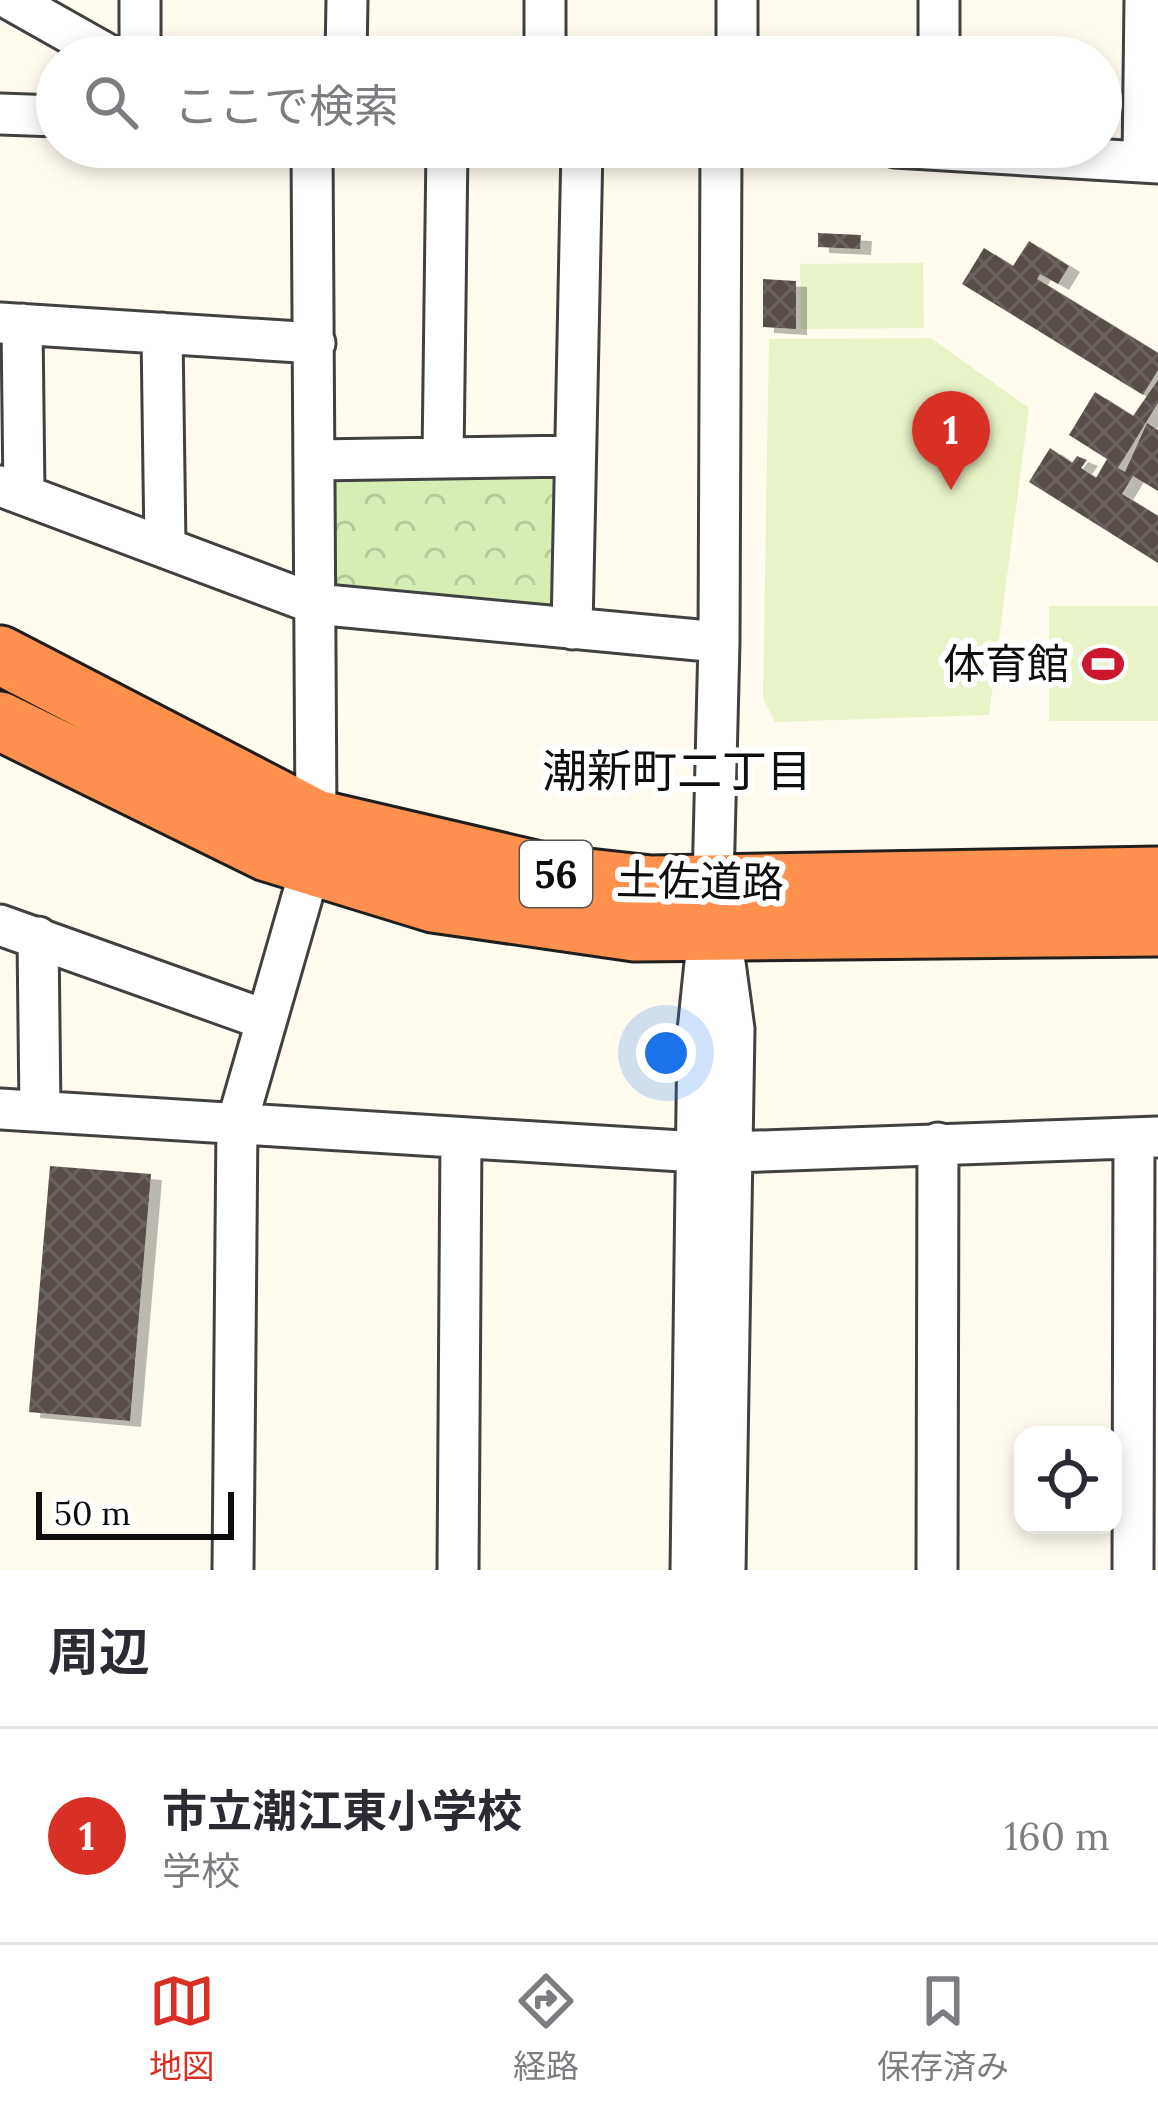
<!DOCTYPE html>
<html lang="ja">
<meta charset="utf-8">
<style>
:root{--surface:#fff;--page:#f7f7f7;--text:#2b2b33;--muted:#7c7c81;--line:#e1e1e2;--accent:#d93025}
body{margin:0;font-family:Lora,"Noto Sans JP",serif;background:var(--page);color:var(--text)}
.controls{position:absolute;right:36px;bottom:36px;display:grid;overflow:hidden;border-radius:24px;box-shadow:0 6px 18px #0003}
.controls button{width:108px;height:108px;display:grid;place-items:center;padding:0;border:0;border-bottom:3px solid var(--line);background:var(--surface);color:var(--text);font:60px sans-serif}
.scale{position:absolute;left:36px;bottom:30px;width:198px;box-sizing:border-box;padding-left:12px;border:6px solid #0e0e0e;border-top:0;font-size:33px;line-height:42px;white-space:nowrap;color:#0e0e0e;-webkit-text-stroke:9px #fff;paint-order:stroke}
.you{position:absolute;left:666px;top:1053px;width:42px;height:42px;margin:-30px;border:9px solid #fff;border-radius:50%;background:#1a73e8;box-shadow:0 0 0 18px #1a73e833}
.badge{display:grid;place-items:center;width:78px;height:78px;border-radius:50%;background:var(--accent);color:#fff;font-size:39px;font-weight:700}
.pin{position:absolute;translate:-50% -99px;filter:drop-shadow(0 3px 6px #0008)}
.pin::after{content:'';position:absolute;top:63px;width:42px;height:36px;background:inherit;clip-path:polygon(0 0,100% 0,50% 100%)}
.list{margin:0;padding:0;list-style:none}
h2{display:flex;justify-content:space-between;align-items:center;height:156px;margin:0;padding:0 48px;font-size:51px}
h2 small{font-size:39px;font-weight:400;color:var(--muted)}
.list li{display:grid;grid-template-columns:78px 1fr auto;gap:36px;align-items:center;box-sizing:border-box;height:216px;padding:0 48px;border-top:3px solid var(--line)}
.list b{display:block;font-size:45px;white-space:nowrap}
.list p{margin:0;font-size:39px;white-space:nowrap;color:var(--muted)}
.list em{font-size:39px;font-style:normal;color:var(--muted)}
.icon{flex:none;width:66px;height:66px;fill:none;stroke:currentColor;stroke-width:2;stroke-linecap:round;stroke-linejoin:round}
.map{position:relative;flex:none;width:1158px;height:1570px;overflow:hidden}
.search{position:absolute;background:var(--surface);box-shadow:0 6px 18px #0003;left:36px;right:36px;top:36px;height:132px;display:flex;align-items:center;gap:30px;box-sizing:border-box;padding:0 42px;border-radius:66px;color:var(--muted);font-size:45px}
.sheet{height:372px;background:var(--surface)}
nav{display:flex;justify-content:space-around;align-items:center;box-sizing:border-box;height:168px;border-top:3px solid var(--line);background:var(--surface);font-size:33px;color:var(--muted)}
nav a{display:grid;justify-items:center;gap:6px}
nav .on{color:var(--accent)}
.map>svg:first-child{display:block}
.park{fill:url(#park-crowns)}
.pitch{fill:#e8f4c7}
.building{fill:url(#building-cross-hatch);filter:url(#shadow)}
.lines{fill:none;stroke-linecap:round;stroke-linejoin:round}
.minor-casing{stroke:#414141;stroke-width:45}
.highway-casing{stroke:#1f1f1f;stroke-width:63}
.minor{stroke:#fff;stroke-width:39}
.highway{stroke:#ff904d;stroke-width:57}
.labels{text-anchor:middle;stroke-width:12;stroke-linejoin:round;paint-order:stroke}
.shield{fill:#fff;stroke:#565656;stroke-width:3}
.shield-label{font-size:39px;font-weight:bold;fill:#0e0e0e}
.poi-label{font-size:42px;fill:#0e0e0e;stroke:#fff;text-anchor:end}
.street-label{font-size:42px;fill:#0e0e0e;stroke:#fff}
.neighbourhood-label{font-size:45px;fill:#0e0e0e;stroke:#fff}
</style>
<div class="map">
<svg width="1158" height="1570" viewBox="0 0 1158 1570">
<defs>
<pattern id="park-crowns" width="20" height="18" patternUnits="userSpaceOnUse" patternTransform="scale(3)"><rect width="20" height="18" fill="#d6eeb4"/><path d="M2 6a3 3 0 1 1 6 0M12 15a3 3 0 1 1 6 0" fill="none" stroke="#b6cb9a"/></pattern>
<pattern id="building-cross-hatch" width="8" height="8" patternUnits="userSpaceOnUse" patternTransform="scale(3)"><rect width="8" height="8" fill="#584e49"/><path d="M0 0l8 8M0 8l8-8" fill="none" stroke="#6b635f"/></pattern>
<filter id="shadow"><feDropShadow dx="11" dy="6" stdDeviation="0" flood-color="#0004"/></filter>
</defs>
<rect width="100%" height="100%" fill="#fffbef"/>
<path class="park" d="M554,470L563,480L561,610L552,618L332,586V482L342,473Z"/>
<path class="pitch" d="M923,263L924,328L801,329L800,264Z
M931,338L1029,408L989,715L775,722L763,698L769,339Z
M1049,606H1158V721H1049Z"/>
<path class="building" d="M818,233L861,235L860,249L818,247Z
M1029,241L1069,266L1058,284L1040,274L1037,279L1158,353V370L1143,395L962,284L984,248L1013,266Z
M763,279L796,281V329L763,327Z
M1158,380V403L1118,468L1125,472L1147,423L1158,430V491L1133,476L1122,494L1158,516V563L1029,482L1050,448L1072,463L1077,456L1087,460L1081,468L1096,478L1107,459L1069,435L1095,392L1133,416Z
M50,1166L151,1174L130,1421L29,1412Z"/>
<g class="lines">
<g class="minor-casing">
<path id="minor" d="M11,0L112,57
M140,0V57
M346,57L347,0
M545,57V0
M737,57V0
M939,57V0
M0,114L57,116
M895,147L1158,163
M1143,161L1145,0
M0,323L315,343
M22,324L24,494
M162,333L165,547
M443,458L447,147
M315,460L575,456
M0,486L315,604L719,642
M572,629L582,147
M0,925L266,1020
M38,937L40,1111
M723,948L734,1029L725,1570
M0,1109L698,1152
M732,1152L1158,1137
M233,1570L237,1123L311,866L316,819L312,147
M458,1570L461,1138
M691,1570L698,1031L713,884L719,642L721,147
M937,1570L938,1143
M1133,1570L1134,1138"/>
</g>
<g class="highway-casing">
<path id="highway" d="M0,655L316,819L552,874L651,885L1158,876
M0,721L267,852L433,903L635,932L1158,927"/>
</g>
<use href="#minor" class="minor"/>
<use href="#highway" class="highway"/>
</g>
<defs>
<g id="stadium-bare" transform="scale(3.24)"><path d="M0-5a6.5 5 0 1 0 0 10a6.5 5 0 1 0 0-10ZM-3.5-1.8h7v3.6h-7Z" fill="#cc182e" stroke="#fff" stroke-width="2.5" paint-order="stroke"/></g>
</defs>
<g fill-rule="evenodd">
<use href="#stadium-bare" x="1103" y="664"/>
</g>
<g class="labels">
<rect class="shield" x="520" y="841" width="72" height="66" rx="9"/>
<g class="shield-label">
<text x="556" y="888">56</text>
</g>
<g class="poi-label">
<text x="1069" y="679">体育館</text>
</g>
<g class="street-label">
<text transform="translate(700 881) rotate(1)" y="15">土佐道路</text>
</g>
<g class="neighbourhood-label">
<text x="677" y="787">潮新町二丁目</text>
</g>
</g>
</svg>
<div class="controls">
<button><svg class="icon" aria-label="locate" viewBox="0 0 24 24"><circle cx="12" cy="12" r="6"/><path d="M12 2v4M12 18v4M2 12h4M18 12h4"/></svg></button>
</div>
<div class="scale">50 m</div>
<div class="you"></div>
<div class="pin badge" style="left:951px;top:490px">1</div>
<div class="search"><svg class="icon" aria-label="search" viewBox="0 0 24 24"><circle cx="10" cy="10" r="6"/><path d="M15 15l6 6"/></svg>ここで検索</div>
</div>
<section class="sheet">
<h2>周辺<small></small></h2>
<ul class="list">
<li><span class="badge">1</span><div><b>市立潮江東小学校</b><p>学校</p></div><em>160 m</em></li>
</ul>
</section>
<nav>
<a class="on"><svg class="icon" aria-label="map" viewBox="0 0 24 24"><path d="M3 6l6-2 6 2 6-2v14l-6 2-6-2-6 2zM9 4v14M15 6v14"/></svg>地図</a>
<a><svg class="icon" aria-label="directions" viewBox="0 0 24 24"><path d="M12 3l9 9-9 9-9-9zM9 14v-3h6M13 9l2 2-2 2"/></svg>経路</a>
<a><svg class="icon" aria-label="saved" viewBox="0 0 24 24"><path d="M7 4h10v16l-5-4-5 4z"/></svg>保存済み</a>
</nav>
